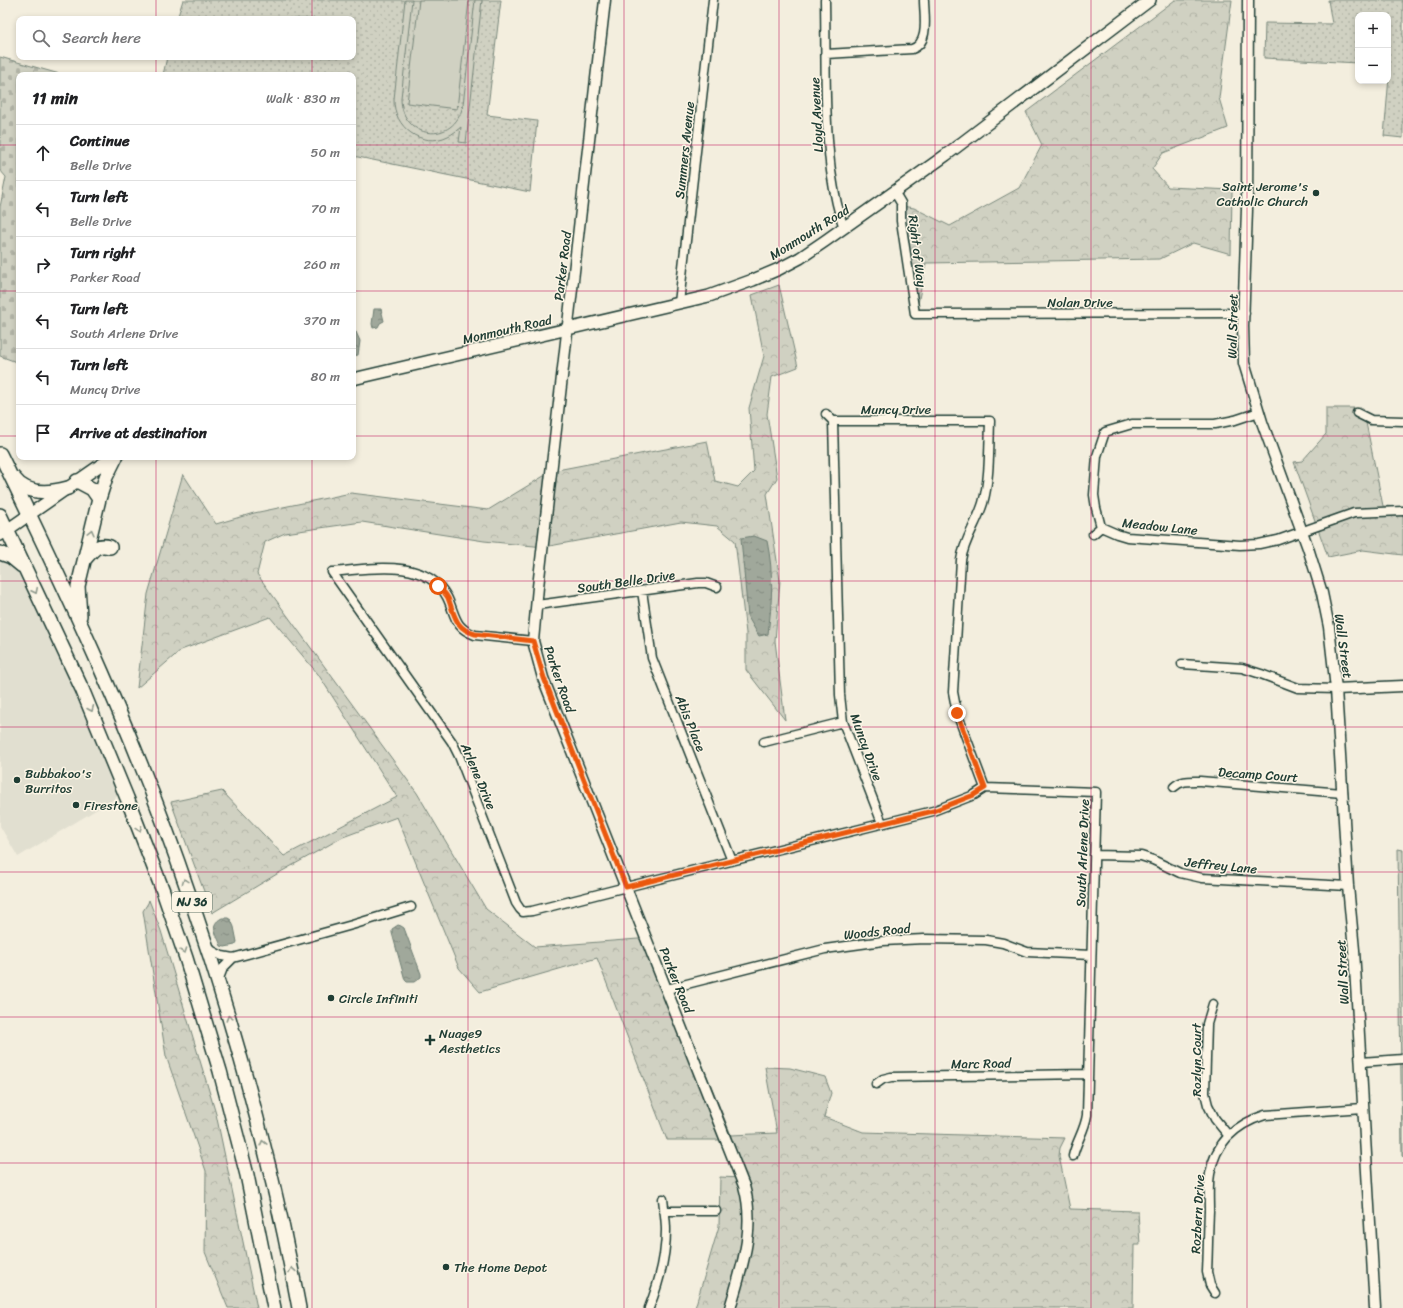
<!DOCTYPE html>
<meta charset="utf-8">
<style>
:root{--surface:#fff;--page:#f6f6f6;--text:#202124;--muted:#757577;--line:#e0e0e0}
body{margin:0;font-family:Sriracha,sans-serif;background:var(--page);color:var(--text)}
.controls{position:absolute;right:12px;top:12px;display:grid;overflow:hidden;border-radius:8px;box-shadow:0 2px 6px #0003}
.controls button{width:36px;height:36px;display:grid;place-items:center;padding:0;border:0;border-bottom:1px solid var(--line);background:var(--surface);color:var(--text);font:20px sans-serif}
.stop{position:absolute;width:12px;height:12px;margin:-9px;border:3px solid #ea580c;border-radius:50%;background:#fff}
.stop.end{background:#ea580c;border-color:#fff;box-shadow:0 1px 4px #0008}
.list{margin:0;padding:0;list-style:none}
h2{display:flex;justify-content:space-between;align-items:center;height:52px;margin:0;padding:0 16px;font-size:17px}
h2 small{font-size:13px;font-weight:400;color:var(--muted)}
.list li{display:grid;grid-template-columns:26px 1fr auto;gap:12px;align-items:center;box-sizing:border-box;height:56px;padding:0 16px;border-top:1px solid var(--line)}
.list b{display:block;font-size:15px;white-space:nowrap}
.list p{margin:0;font-size:13px;white-space:nowrap;color:var(--muted)}
.list em{font-size:13px;font-style:normal;color:var(--muted)}
.icon{flex:none;width:22px;height:22px;fill:none;stroke:currentColor;stroke-width:2;stroke-linecap:round;stroke-linejoin:round}
.map{position:relative;flex:none;width:1403px;height:1308px;overflow:hidden}
.search{position:absolute;background:var(--surface);box-shadow:0 2px 6px #0003;left:16px;top:16px;width:340px;height:44px;display:flex;align-items:center;gap:10px;box-sizing:border-box;padding:0 14px;border-radius:8px;color:var(--muted);font-size:15px}
.panel{position:absolute;background:var(--surface);box-shadow:0 2px 6px #0003;left:16px;top:72px;width:340px;height:388px;border-radius:8px}
.map>svg:first-child{display:block}
.built{fill:#e1dfd0}
.forest{fill:url(#forest-crowns);stroke:#78877b}
.cemetery{fill:url(#cemetery-stones);stroke:#78877b}
.park{fill:url(#park-dots);stroke:#78877b}
.pitch{fill:#d0d1c2;stroke:#78877b}
.water{fill:url(#water-ripples);stroke:#6c7d72}
.lines{fill:none;stroke-linecap:round;stroke-linejoin:round}
.minor-casing{stroke:#1f3d34;stroke-width:11}
.tertiary-casing{stroke:#1f3d34;stroke-width:13}
.secondary-casing{stroke:#1f3d34;stroke-width:14}
.trunk-casing{stroke:#1f3d34;stroke-width:16}
.minor{stroke:#fcf5e5;stroke-width:8}
.tertiary{stroke:#fcf5e5;stroke-width:10}
.secondary{stroke:#fcf5e5;stroke-width:11}
.trunk{stroke:#fcf5e5;stroke-width:13}
.oneway{stroke:#8e998c}
.route{stroke:#ea580c;stroke-width:5}
.grid{fill:none;stroke:#c2185b;stroke-width:1;stroke-opacity:0.55}
.poi-dot{fill:#1f3d34;stroke:#fcf5e5;stroke-width:1.5}
.labels{text-anchor:middle;stroke-width:3;stroke-linejoin:round;paint-order:stroke}
.shield{fill:#fcf5e5;stroke:#617469;stroke-width:1}
.shield-label{font-size:12px;font-weight:bold;fill:#1f3d34}
.street-label{font-size:13px;fill:#1f3d34;stroke:#fcf5e5}
.poi-label{font-size:13px;fill:#1f3d34;stroke:#fcf5e5;text-anchor:start}
</style>
<div class="map">
<svg width="1403" height="1308" viewBox="0 0 1403 1308">
<defs>
<pattern id="forest-crowns" width="20" height="18" patternUnits="userSpaceOnUse"><rect width="20" height="18" fill="#d0d1c2"/><path d="M2 6a3 3 0 1 1 6 0M12 15a3 3 0 1 1 6 0" fill="none" stroke="#b2b4a7"/></pattern>
<pattern id="cemetery-stones" width="16" height="16" patternUnits="userSpaceOnUse"><rect width="16" height="16" fill="#d0d1c2"/><path d="M2 7V4a2 2 0 0 1 4 0v3zM10 15v-3a2 2 0 0 1 4 0v3z" fill="#b2b4a7"/></pattern>
<pattern id="park-dots" width="8" height="8" patternUnits="userSpaceOnUse"><rect width="8" height="8" fill="#d0d1c2"/><path d="M2 2h.1M6 6h.1" fill="none" stroke="#b2b4a7" stroke-width="1.8" stroke-linecap="round"/></pattern>
<pattern id="water-ripples" width="26" height="14" patternUnits="userSpaceOnUse"><rect width="26" height="14" fill="#a0a89b"/><path d="M2 4q2-2 4 0t4 0M15 11q2-2 4 0t4 0" fill="none" stroke="#828a7f"/></pattern>
</defs>
<rect width="100%" height="100%" fill="#f3eede"/>
<filter id="ink" filterUnits="userSpaceOnUse"><feTurbulence type="fractalNoise" baseFrequency=".025" numOctaves="2"/><feDisplacementMap in="SourceGraphic" scale="8" xChannelSelector="R" yChannelSelector="G"/><feConvolveMatrix kernelMatrix="1 2 1 2 8 2 1 2 1" color-interpolation-filters="sRGB"/></filter>
<g filter="url(#ink)">
<path class="built" d="M0,556L18,570L87,719L118,794L114,799L18,857L0,826Z"/>
<path class="forest" d="M1175,0H1232L1219,98L1228,128L1163,153L1152,169L1168,187L1232,190L1231,254L1193,243L1160,259L926,263L916,314L902,206L914,208L950,226L1019,188L1042,145L1026,112Z
M779,285L798,367L772,377L767,414L777,478L767,494L780,581L775,641L785,720L746,670V633L735,541L717,526L681,522L544,547L484,541L362,522L285,533L265,542L257,574L417,793L486,909L535,947L651,938L731,1135L777,1133L765,1067L790,1068L825,1077L831,1093L824,1117L863,1132L1065,1138L1060,1148L1059,1156L1070,1209L1138,1211L1140,1245H1134L1133,1308H695L719,1226L720,1177L741,1178L727,1140H667L597,958L480,992L459,968L397,817L343,837L277,874L212,913L171,802L222,791L284,856L397,797L318,674L270,617L181,650L137,688L148,594L183,474L216,524L254,513L351,493L488,510L552,471L707,441L715,481L738,487L754,471L749,408L764,356L752,295Z
M1326,408H1363L1383,506L1403,507V555L1363,550L1328,557L1294,462L1302,461L1326,434Z
M1398,849L1403,850V1157L1402,1156Z
M149,900L161,931L216,1114L257,1308H228L205,1252L206,1171L166,1056L143,911L148,903Z"/>
<path class="cemetery" d="M0,57L63,75H19V363L0,356V207L6,177L0,170Z"/>
<path class="park" d="M183,0H501L487,115L537,121L530,192L353,156V75H163L167,57H353V19H177Z
M1328,0H1403V138L1384,136L1390,65H1388V15H1358V63L1264,58L1265,23L1332,24Z"/>
<path class="pitch" d="M405,0H412L401,98C401,140 455,146 463,105L475,0H482L466,143L459,142L461,127C457,130 453,134 448,136C422,149 393,127 394,99Z
M419,0H469L457,109L407,103Z"/>
<path class="water" d="M374,309H381L384,321L380,323L378,327L373,328L372,324Z
M353,332H356L360,341L358,355L353,356Z
M754,536L767,541C774,574 772,602 768,634L759,636L748,617L741,538Z
M222,918H228L231,920L234,927L237,942L235,945L225,947L221,946C217,934 208,925 222,918Z
M398,925L401,926L404,928L421,974V977L414,982H407L405,980L392,933V929Z"/>
<g class="lines">
<g class="minor-casing">
<path id="minor" d="M825,0C826,57 824,115 831,171C834,192 837,209 844,228
M826,54L912,49C930,43 924,16 924,0
M895,193L901,203V221L915,314L1245,313
M679,303L713,0
M1259,412L1235,420L1215,424H1132L1105,432L1097,456L1094,495L1096,508L1101,527L1117,534L1127,537L1240,545L1259,544L1278,540L1354,513L1403,511
M1357,413L1371,420L1403,421
M826,414L833,421
M833,421L840,695L843,722L882,823
M833,421H990
M1093,534L1101,527
M642,591L652,658L732,861
M537,605L698,583H706L717,587
M533,641L475,635C453,627 456,615 447,597C426,557 368,569 332,572L452,742L459,756L516,903L520,909L523,912L532,911L626,887L933,811L974,795L985,788L1096,792
M1182,664L1242,668L1261,674L1298,688L1336,689
M764,742L843,722
M1174,787C1181,780 1190,781 1200,781L1342,793
M985,788L957,713L953,692L961,560C964,540 977,523 983,503C990,479 989,446 990,421
M1094,855L1141,856L1153,860L1180,873L1202,878L1348,886
M207,948L222,956L233,958L352,925L411,907
M218,981L223,968L233,958
M667,989L825,949L883,941L924,939L986,940L1003,943L1027,952L1091,955
M1213,1004L1207,1024L1205,1093L1208,1105L1215,1119L1228,1135
M1361,1062L1403,1059
M876,1084L883,1079L891,1077L1088,1074
M1073,1156C1076,1142 1085,1130 1087,1115L1096,792
M664,1211H716
M1215,1293L1210,1285L1207,1272C1208,1252 1208,1232 1209,1211C1209,1199 1208,1186 1210,1174C1215,1143 1236,1124 1265,1115L1363,1108
M649,1308C659,1283 666,1256 666,1230C666,1219 664,1209 663,1199"/>
</g>
<g class="tertiary-casing">
<path id="tertiary" d="M605,0L538,587L533,641L543,678L744,1186C756,1228 742,1267 730,1308
M1248,0L1247,209L1243,326L1244,363L1262,422L1308,548L1322,593L1329,627L1336,689L1348,886L1354,950L1375,1308
M1336,689L1403,686"/>
</g>
<g class="secondary-casing">
<path id="secondary" d="M353,379L709,296L753,280L779,269L800,258L825,241L946,155L1150,0
M0,535L102,464L115,457"/>
</g>
<g class="trunk-casing">
<path id="trunk" d="M0,454C70,597 138,743 189,894C236,1029 273,1168 299,1308
M14,478C26,495 50,493 68,488
M77,481L92,489L99,499L78,586L80,616
M99,499L106,477L116,457
M0,515L82,689L127,798L163,891L186,958L220,1071L247,1175L274,1308
M0,553L11,557L22,566
M85,559C93,550 97,543 110,547"/>
</g>
<use href="#minor" class="minor"/>
<use href="#tertiary" class="tertiary"/>
<use href="#secondary" class="secondary"/>
<use href="#trunk" class="trunk"/>
</g>
<defs><path id="oneway-chevron" d="M-2-3.5L2.5 0L-2 3.5" fill="none" stroke-width="1.6" stroke-linecap="round" stroke-linejoin="round"/></defs>
<g class="oneway">
<use href="#oneway-chevron" transform="translate(91 532) rotate(-76)"/>
<use href="#oneway-chevron" transform="translate(35 591) rotate(64)"/>
<use href="#oneway-chevron" transform="translate(91 709) rotate(67)"/>
<use href="#oneway-chevron" transform="translate(139 829) rotate(69)"/>
<use href="#oneway-chevron" transform="translate(185 881) rotate(-111)"/>
<use href="#oneway-chevron" transform="translate(184 951) rotate(71)"/>
<use href="#oneway-chevron" transform="translate(229 1018) rotate(-107)"/>
<use href="#oneway-chevron" transform="translate(263 1143) rotate(-104)"/>
<use href="#oneway-chevron" transform="translate(292 1270) rotate(-100)"/>
</g>
</g>
<g class="lines" filter="url(#ink)">
<path class="route" d="M438,586C442,590 446,594 448,598C455,616 455,628 475,634L533,641L544,678L626,887L933,811L974,795L985,788L957,713"/>
</g>
<path class="grid" d="M156,0V19M312,0V19M468,0V1308M624,0V1308M779,0V1308M935,0V1308M1091,0V1308M1247,0V1308M156,57V75M312,57V75M0,145H19M353,145H1403M0,291H19M353,291H1403M0,436H19M353,436H1403M156,457V1308M312,457V1308M0,581H1403M0,727H1403M0,872H1403M0,1017H1403M0,1163H1403"/>
<g class="poi-dot">
<circle cx="1316" cy="193" r="4"/>
<circle cx="17" cy="780" r="4"/>
<circle cx="76" cy="805" r="4"/>
<circle cx="331" cy="998" r="4"/>
<path d="M428 1034h4v4h4v4h-4v4h-4v-4h-4v-4h4z"/>
<circle cx="446" cy="1267" r="4"/>
</g>
<g class="labels">
<rect class="shield" x="172" y="892" width="40" height="20" rx="3"/>
<g class="shield-label">
<text x="192" y="906">NJ 36</text>
</g>
<g class="street-label">
<text transform="translate(816 115) rotate(-93)" y="5">Lloyd Avenue</text>
<text transform="translate(684 150) rotate(-84)" y="5">Summers Avenue</text>
<text transform="translate(809 232) rotate(-32)" y="5">Monmouth Road</text>
<text transform="translate(918 251) rotate(83)" y="5">Right of Way</text>
<text transform="translate(562 266) rotate(-83)" y="5">Parker Road</text>
<text x="1080" y="307">Nolan Drive</text>
<text transform="translate(1232 326) rotate(-89)" y="5">Wall Street</text>
<text transform="translate(507 329) rotate(-13)" y="5">Monmouth Road</text>
<text x="896" y="414">Muncy Drive</text>
<text transform="translate(1160 526) rotate(6)" y="5">Meadow Lane</text>
<text transform="translate(626 581) rotate(-8)" y="5">South Belle Drive</text>
<text transform="translate(1344 646) rotate(82)" y="5">Wall Street</text>
<text transform="translate(560 679) rotate(71)" y="5">Parker Road</text>
<text transform="translate(691 723) rotate(68)" y="5">Abis Place</text>
<text transform="translate(867 747) rotate(70)" y="5">Muncy Drive</text>
<text transform="translate(1258 774) rotate(4)" y="5">Decamp Court</text>
<text transform="translate(479 776) rotate(67)" y="5">Arlene Drive</text>
<text transform="translate(1082 853) rotate(-88)" y="5">South Arlene Drive</text>
<text transform="translate(1221 865) rotate(6)" y="5">Jeffrey Lane</text>
<text transform="translate(877 931) rotate(-6)" y="5">Woods Road</text>
<text transform="translate(1342 972) rotate(-93)" y="5">Wall Street</text>
<text transform="translate(677 980) rotate(68)" y="5">Parker Road</text>
<text transform="translate(1196 1060) rotate(-90)" y="5">Rozlyn Court</text>
<text transform="translate(981 1063) rotate(-1)" y="5">Marc Road</text>
<text transform="translate(1197 1214) rotate(-87)" y="5">Rozbern Drive</text>
</g>
<g class="poi-label">
<text x="1308" y="191" text-anchor="end">Saint Jerome's<tspan x="1308" dy="15">Catholic Church</tspan></text>
<text x="25" y="778">Bubbakoo's<tspan x="25" dy="15">Burritos</tspan></text>
<text x="84" y="810">Firestone</text>
<text x="339" y="1003">Circle Infiniti</text>
<text x="439" y="1038">Nuage9<tspan x="439" dy="15">Aesthetics</tspan></text>
<text x="454" y="1272">The Home Depot</text>
</g>
</g>
</svg>
<div class="controls">
<button>+</button>
<button>−</button>
</div>
<div class="stop" style="left:438px;top:586px"></div>
<div class="stop end" style="left:957px;top:713px"></div>
<div class="search"><svg class="icon" aria-label="search" viewBox="0 0 24 24"><circle cx="10" cy="10" r="6"/><path d="M15 15l6 6"/></svg>Search here</div>
<section class="panel">
<h2>11 min<small>Walk · 830 m</small></h2>
<ul class="list">
<li><svg class="icon" aria-label="ahead" viewBox="0 0 24 24"><path d="M12 20V5M6 11l6-6 6 6"/></svg><div><b>Continue</b><p>Belle Drive</p></div><em>50 m</em></li>
<li><svg class="icon" aria-label="left" viewBox="0 0 24 24"><path d="M17 20v-9H6M10 6l-5 5 5 5"/></svg><div><b>Turn left</b><p>Belle Drive</p></div><em>70 m</em></li>
<li><svg class="icon" aria-label="right" viewBox="0 0 24 24"><path d="M7 20v-9h11M14 6l5 5-5 5"/></svg><div><b>Turn right</b><p>Parker Road</p></div><em>260 m</em></li>
<li><svg class="icon" aria-label="left" viewBox="0 0 24 24"><path d="M17 20v-9H6M10 6l-5 5 5 5"/></svg><div><b>Turn left</b><p>South Arlene Drive</p></div><em>370 m</em></li>
<li><svg class="icon" aria-label="left" viewBox="0 0 24 24"><path d="M17 20v-9H6M10 6l-5 5 5 5"/></svg><div><b>Turn left</b><p>Muncy Drive</p></div><em>80 m</em></li>
<li><svg class="icon" aria-label="arrive" viewBox="0 0 24 24"><path d="M6 21V4h12l-3 4 3 4H6"/></svg><div><b>Arrive at destination</b></div></li>
</ul>
</section>
</div>
